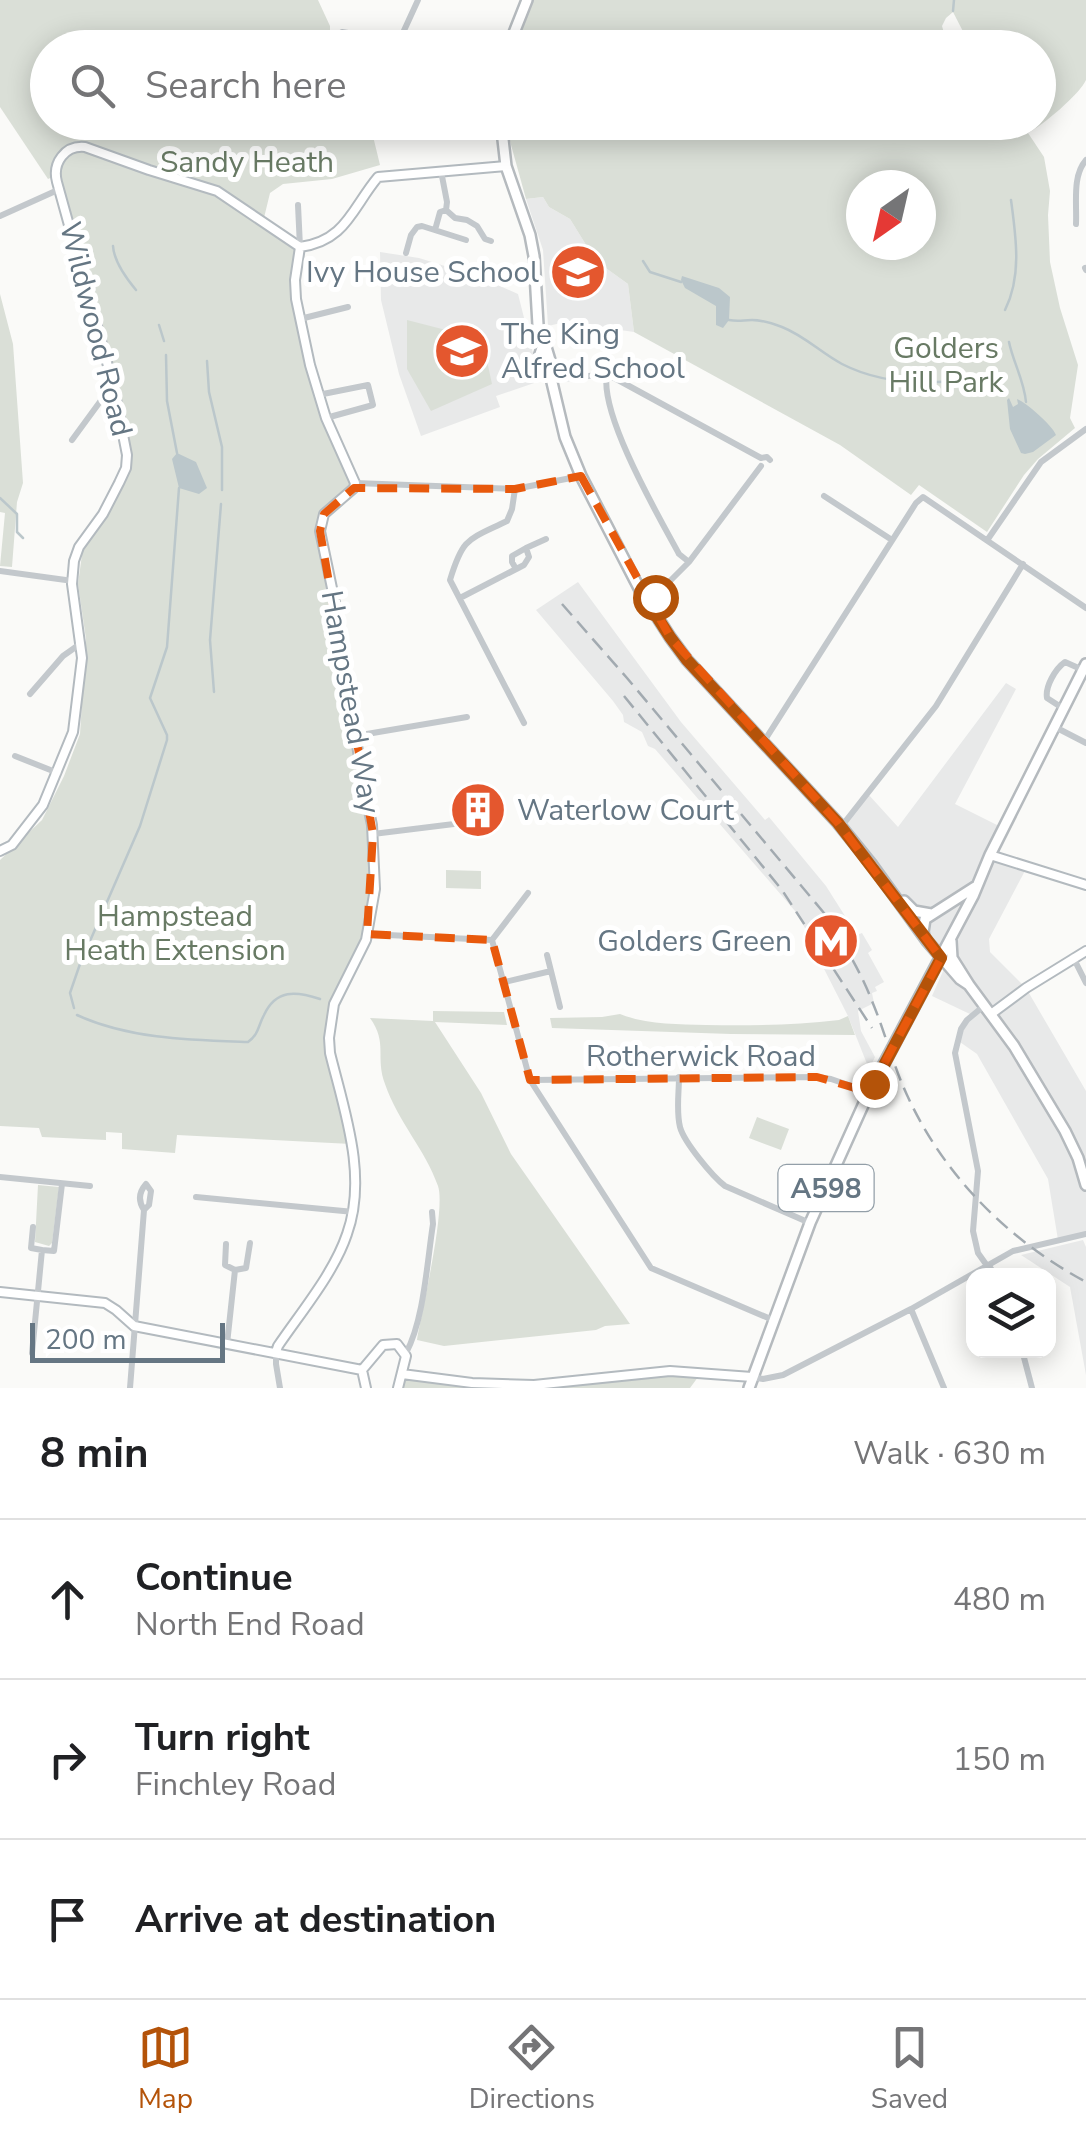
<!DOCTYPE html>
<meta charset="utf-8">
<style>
:root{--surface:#fff;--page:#f2f2f2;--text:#202124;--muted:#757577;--line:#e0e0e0;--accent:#b45309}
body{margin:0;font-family:"Nunito Sans",sans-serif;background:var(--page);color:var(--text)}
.controls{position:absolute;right:30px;bottom:30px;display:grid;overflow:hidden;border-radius:20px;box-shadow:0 5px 25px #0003}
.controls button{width:90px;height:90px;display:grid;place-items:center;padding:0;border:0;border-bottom:2px solid var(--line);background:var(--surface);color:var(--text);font:50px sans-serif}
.compass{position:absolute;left:846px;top:170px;width:90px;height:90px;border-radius:50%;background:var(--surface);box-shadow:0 5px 25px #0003;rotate:214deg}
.scale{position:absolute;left:30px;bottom:25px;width:195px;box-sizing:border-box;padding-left:10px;border:5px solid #657683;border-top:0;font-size:28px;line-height:35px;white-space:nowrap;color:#657683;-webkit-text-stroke:8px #fff;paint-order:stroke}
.stop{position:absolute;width:30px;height:30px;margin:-22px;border:8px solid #b45309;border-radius:50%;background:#fff}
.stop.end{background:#b45309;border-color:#fff;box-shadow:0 2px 10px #0008}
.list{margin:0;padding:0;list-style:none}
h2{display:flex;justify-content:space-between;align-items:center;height:130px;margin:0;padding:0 40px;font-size:42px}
h2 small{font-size:32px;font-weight:400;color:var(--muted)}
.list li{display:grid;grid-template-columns:65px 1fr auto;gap:30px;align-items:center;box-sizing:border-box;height:160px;padding:0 40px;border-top:2px solid var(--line)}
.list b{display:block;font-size:38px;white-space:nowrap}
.list p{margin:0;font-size:32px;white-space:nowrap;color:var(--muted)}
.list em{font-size:32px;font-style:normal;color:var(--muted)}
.icon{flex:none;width:55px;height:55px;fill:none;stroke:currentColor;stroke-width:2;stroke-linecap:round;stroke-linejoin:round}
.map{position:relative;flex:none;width:1086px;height:1388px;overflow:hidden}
.search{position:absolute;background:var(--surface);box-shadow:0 5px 25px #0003;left:30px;right:30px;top:30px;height:110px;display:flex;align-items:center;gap:25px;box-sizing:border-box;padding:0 35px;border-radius:55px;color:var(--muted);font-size:38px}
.sheet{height:610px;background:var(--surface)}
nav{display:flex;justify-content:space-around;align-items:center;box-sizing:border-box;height:140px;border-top:2px solid var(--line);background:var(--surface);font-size:28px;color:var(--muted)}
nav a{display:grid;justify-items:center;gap:5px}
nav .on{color:var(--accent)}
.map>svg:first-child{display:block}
.built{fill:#e8e9e9}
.green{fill:#dadfd7;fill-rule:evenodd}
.water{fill:#bbc7cb}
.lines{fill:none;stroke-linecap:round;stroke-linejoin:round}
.stream{stroke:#bbc7cb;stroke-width:2.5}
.secondary-casing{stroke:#b3babf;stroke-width:12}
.primary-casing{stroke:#b5babe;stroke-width:14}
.street{stroke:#c3c8cc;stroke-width:6}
.secondary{stroke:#fff;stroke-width:8}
.primary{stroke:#fff;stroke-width:9}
.rail{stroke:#a2aab0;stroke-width:2.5;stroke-dasharray:15 8;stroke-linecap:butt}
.route{stroke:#b45309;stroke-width:12}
.marked{fill:none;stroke:#e8590c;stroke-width:8;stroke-dasharray:20 12;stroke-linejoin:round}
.labels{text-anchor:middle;stroke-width:10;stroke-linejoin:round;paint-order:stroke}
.shield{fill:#fff;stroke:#939fa8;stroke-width:2.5}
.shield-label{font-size:28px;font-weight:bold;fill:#657683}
.park-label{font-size:30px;fill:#687a64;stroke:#fff}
.poi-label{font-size:30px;fill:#657683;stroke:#fff;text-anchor:end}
.street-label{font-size:30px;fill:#657683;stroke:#fff}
</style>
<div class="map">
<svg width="1086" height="1388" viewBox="0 0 1086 1388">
<rect width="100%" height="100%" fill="#fafaf8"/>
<path class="built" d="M543,197L549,207L570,219L596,261L628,284L634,332L565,322L548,326L543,250L526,199Z
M380,252L419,258L480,277L518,294L540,381L496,396L500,407L421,436L399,374L381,300Z
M578,582L681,722L765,820L769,817L826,886L857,935L862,933L872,950L868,953L884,982L875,987L877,991L872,993L874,1003L858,1011L861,1031L875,1057L869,1069L848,1016L819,959L822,957L795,911L655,749L648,746L642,732L624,722L623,715L613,701L536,610Z
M1006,683L1016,689L955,804L1003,828L990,854L1027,867L989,939L990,952L1026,988L1086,1091V1234L1058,1240L1048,1179L977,1054L957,1040L972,1015L932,996L944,969L913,927L837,831L868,794L898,827Z
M1083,1240L1086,1247V1375L1070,1287L1021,1255Z"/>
<path class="green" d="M0,0H318L330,26V47L48,48V122H359L372,132L380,165L332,179L283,184L270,193L263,222L300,247L295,280L318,395L355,483L321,519L373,834L375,889L367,934L339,991L330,1053L351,1144L177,1135L175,1153L122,1149V1133L106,1132V1140L42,1137L39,1128L0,1126V860L42,820L64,776L80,734L86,639L78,584L83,547L125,477L131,459L117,384L86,259L55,176L48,179L0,107Z
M527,0H1086C1086,13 1086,72 1086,80C1080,94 1042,126 1028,133L1044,157L1050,191L1048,215L1050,262L1060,308L1078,365L1070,418L1075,428L1038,459L1024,475L987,532L919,485L911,495L840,445L634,332L628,284L596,261L570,219L549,207L543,197L526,199L508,134L550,123L1038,122V48L971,47L953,12L946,18L942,26L948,47L508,48ZM861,185H921V245H861Z
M0,294L13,344L23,483L17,502L12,567L0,566L5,513L0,512Z
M407,320L477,338L487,361L492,384L431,411L407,369Z
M446,870L481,871V889L446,888Z
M433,1011L504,1012L507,1025L435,1022L481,1093L511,1154L630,1324L605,1326L596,1330L444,1346L417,1340C422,1310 446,1209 438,1186C425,1149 398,1122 385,1084C375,1057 388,1043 370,1018L433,1021Z
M620,1014C648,1025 677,1024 706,1025C751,1026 794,1025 839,1020L848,1016L855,1035L731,1034L552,1028L550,1018L602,1017Z
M757,1117L789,1129L781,1150L749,1138Z
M38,1185L59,1187L52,1243L49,1246L35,1242Z
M701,1373L690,1388H398L402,1374L534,1385L625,1375Z"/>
<path class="water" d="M682,276L719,288L730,297L729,320L723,328L716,325V306L685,288L681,280Z
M1009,398L1013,407L1018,404L1017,399C1027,403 1053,426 1056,435L1033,452L1025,454L1021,453L1010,429L1007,400Z
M177,453L196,462L207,488L199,494L179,488L172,459Z"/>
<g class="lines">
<path class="stream" d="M953,11L954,0
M113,246C114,262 126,278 136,290
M643,261L650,272L681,282
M1005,310C1022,276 1016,237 1011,200
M729,320C739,322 743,320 752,320C760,320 774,324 782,327C805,336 821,353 842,364C879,383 923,385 964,380
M159,325L164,341
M1009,342C1013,362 1024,380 1026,402
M166,355L167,401L177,453
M207,361L209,392L222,447V490
M0,498L17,514V532L23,538
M214,692L210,640L221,504
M74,1008L70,993L80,964L140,826L167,740V735L150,698L167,647L179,488
M77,1015C129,1039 191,1040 248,1042C259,1034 258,1026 264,1015C276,989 296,991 320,999"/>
<g class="secondary-casing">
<path id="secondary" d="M300,247C346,241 352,208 378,177L506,166
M0,851L12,845L43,805L73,732L82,658L72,584L74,561L79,547L103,514L119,483L126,468L127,455L113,384L57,182C52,163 65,145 85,147L149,170L217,191L300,247
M990,855L1086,885
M991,1014L1026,988L1086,951
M0,1292L105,1303L116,1310L134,1326L362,1370
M276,1352L278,1346C301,1312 334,1273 347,1234C368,1176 344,1110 330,1053L329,1038L334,1004L366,940L375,889L372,825L362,778L337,612L320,531L324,514L354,488L355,483L326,418L310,365L296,299L295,280L300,247
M362,1370L383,1345L397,1344L406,1356L398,1388
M362,1370L366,1388
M402,1374L472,1383L534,1385L670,1371L752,1377"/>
</g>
<g class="primary-casing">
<path id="primary" d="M508,48L527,0
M501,122L506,166L530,235L534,256L538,325L540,337L543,345L546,347L552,367L550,374L565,437L581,476L640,590L670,637L687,660L838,823L872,865L927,941L960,979L969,985
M543,345L540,354L544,372L550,374
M904,901L914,911L931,914
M924,936L923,932L925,919L975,887
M951,941L952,958L969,985L1014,1046L1065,1131L1078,1158L1086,1185
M749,1388L810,1223L869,1092L973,896L990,855L1086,664"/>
</g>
<path class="street" d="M342,32L437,48
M396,48L418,0
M441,171L447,202L446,210L455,218L467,220L477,226L485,239L491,241
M298,205L300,247
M0,216L60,189
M1076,224C1077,203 1072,176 1086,160
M435,230L440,212L446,210
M406,253L411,235L417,227L422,226L466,240
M1085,268L1086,270
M300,319L348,307
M607,374C599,414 659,517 679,554L689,562
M552,380L607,374L761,458L767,457L770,460
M318,395L368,385L373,405L326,418
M72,440L113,384
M355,483L515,489L581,476
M515,489L512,509L507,521C468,540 463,537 450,580L524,723
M824,496L892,540
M988,539L1041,462L1086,429
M526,548L546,539
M0,571L73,581
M460,598L524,565L529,557L526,548L512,556V562L516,569
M648,603L689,562L761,466
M30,694L63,656L80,644
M1064,709L1047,698C1045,687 1055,669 1065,662L1083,670
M1055,727L1086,743
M355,736L467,717
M763,743L916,503L923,497L1086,608
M15,756L58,773
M841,827L936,706L1023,564
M373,834L462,823
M367,934L492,940L530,1080L651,1268L773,1320
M492,940L528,893
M547,955L560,1007
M1073,957L1086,983
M505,982L551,971
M985,1005L967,1020L961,1029L955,1053L978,1171L973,1231L978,1253L988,1267
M679,1077C679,1093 676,1111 680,1127C684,1142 712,1176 725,1186L810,1223
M531,1080L817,1077L831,1079L869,1092
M0,1177L90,1186
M196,1197L354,1212
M33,1227L31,1248L42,1250
M226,1244L225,1265L235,1270
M989,1266L996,1276
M235,1270L246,1268L250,1243
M911,1309L944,1388
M227,1344L235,1270
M1022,1350L1032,1388
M276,1352V1364L280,1388
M32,1353L42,1250L54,1251L62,1184
M406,1353C424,1320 427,1262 433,1224L432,1212
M752,1377L763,1379L783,1375L911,1309L1013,1251L1086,1234
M130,1388L144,1210C138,1201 139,1192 146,1184L151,1191L149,1205L144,1210"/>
<use href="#secondary" class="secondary"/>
<use href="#primary" class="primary"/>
<path class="rail" d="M562,604L627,678L824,913C842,941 860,970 872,1001C885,1032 893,1065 907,1095C944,1176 1008,1240 1086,1282
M624,696L782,890L872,1028"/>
</g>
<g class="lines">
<path class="route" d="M655,597L648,603L670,637L687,660L838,823L941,958L874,1084"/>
</g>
<path class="marked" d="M581,476L670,637L838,823L941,958L869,1092L817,1077L530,1080L492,940L367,934L373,834L320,531L324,514L354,488L515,489Z"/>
<defs>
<g id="school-disc" transform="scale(2.875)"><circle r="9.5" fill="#e4572e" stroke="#fff"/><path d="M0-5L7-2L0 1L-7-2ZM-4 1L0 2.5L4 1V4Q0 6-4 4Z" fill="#fff"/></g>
<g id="building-disc" transform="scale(2.875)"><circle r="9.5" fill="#e4572e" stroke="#fff"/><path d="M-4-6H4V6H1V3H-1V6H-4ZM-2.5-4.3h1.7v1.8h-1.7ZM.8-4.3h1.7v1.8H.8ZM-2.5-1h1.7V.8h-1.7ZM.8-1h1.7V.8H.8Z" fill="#fff"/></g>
<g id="metro-disc" transform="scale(2.875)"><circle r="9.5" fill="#e4572e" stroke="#fff"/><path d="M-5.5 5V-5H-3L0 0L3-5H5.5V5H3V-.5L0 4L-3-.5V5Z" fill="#fff"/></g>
</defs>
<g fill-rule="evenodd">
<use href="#school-disc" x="578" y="272"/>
<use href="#school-disc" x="462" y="351"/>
<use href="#building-disc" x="478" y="810"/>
<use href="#metro-disc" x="831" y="941"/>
</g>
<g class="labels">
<rect class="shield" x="778.5" y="1165" width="95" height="46" rx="8"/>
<g class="shield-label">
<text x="826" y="1198">A598</text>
</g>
<g class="park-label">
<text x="247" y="172">Sandy Heath</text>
<text x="946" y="358">Golders<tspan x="946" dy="34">Hill Park</tspan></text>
<text x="175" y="926">Hampstead<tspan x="175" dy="34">Heath Extension</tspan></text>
</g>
<g class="poi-label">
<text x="539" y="282">Ivy House School</text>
<text x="501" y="344" text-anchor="start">The King<tspan x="501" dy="34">Alfred School</tspan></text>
<text x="517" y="820" text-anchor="start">Waterlow Court</text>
<text x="792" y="951">Golders Green</text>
</g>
<g class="street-label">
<text transform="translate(96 329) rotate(76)" y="10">Wildwood Road</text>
<text transform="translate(351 702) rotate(80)" y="10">Hampstead Way</text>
<text x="701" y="1066">Rotherwick Road</text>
</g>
</g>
</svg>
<div class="controls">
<button><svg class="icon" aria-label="layers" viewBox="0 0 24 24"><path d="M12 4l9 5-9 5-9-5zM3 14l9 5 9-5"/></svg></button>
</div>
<svg class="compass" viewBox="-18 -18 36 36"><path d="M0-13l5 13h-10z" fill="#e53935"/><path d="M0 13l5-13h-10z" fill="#757577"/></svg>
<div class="scale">200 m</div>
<div class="stop" style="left:655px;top:597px"></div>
<div class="stop end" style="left:874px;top:1084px"></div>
<div class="search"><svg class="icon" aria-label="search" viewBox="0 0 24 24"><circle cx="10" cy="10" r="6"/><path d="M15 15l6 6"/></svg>Search here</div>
</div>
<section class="sheet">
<h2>8 min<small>Walk · 630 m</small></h2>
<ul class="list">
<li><svg class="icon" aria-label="ahead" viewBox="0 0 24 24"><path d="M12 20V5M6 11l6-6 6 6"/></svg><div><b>Continue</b><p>North End Road</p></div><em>480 m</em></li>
<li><svg class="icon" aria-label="right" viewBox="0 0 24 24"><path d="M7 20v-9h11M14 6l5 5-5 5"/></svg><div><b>Turn right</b><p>Finchley Road</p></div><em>150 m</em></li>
<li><svg class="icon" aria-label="arrive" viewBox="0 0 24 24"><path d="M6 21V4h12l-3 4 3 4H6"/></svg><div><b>Arrive at destination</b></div></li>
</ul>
</section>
<nav>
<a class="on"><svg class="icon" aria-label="map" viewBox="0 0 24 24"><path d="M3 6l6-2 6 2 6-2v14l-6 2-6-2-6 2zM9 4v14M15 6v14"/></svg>Map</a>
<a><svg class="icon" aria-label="directions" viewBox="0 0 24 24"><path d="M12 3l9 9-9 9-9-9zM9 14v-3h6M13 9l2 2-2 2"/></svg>Directions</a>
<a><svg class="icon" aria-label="saved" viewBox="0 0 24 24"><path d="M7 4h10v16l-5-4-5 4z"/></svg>Saved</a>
</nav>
